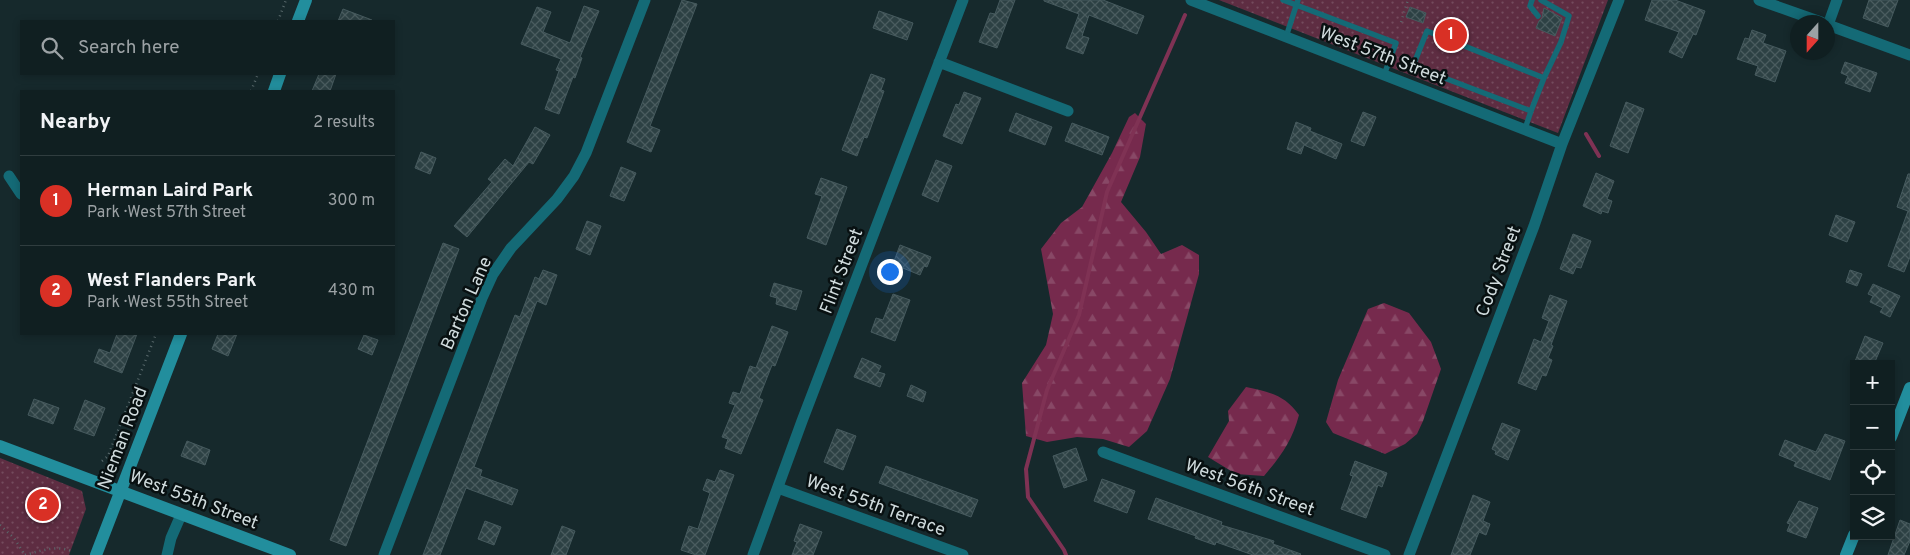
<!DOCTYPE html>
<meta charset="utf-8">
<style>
:root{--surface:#101f21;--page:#19272a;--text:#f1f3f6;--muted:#9ca2a5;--line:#303d3f;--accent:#d93025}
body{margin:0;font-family:Overpass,sans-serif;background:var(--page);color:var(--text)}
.controls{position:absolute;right:15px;bottom:15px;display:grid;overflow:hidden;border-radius:0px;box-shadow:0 2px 8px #0003}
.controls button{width:45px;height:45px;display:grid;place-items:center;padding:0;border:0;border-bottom:1px solid var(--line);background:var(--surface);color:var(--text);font:25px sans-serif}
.compass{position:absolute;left:1790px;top:15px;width:45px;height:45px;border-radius:50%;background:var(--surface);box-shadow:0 2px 8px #0003;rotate:201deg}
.you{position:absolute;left:889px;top:271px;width:18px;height:18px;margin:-12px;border:4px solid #fff;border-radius:50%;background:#1a73e8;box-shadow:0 0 0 8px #1a73e833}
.badge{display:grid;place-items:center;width:32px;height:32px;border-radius:50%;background:var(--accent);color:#fff;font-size:16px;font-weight:700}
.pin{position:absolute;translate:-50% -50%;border:2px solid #fff;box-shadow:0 1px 5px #0006}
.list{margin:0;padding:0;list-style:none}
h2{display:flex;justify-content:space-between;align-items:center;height:65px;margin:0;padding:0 20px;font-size:21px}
h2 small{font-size:16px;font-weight:400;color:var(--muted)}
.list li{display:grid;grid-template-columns:32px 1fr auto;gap:15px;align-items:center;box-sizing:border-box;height:90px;padding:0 20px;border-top:1px solid var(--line)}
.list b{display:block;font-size:19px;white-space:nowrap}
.list p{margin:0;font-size:16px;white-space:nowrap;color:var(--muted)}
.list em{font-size:16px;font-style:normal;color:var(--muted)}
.icon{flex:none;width:28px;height:28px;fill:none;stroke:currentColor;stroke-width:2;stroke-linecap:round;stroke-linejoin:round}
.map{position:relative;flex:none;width:1910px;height:555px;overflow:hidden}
.search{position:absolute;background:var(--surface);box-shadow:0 2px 8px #0003;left:20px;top:20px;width:375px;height:55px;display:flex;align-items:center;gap:12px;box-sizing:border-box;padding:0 18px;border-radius:0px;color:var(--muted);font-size:19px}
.panel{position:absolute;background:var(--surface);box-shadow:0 2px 8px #0003;left:20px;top:90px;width:375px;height:245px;border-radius:0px}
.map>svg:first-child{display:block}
.grass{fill:url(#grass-dots)}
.forest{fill:url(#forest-firs)}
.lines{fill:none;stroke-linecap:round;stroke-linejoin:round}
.stream{stroke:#7f3254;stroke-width:4}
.building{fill:url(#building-cross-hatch);stroke:#465a5e}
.path{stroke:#5a6a6d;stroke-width:2.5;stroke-dasharray:1 4;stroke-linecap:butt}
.lane{stroke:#146a76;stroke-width:5.5}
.street{stroke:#146a76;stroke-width:11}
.secondary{stroke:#228e9d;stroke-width:12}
.labels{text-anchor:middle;stroke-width:5;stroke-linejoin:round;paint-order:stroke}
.street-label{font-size:18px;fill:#d0dbdd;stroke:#081011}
</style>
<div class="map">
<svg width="1910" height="555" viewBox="0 0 1910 555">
<defs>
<pattern id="grass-dots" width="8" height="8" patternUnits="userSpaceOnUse" patternTransform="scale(1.25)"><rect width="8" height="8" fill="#5e2d42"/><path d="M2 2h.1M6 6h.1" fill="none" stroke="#744b5d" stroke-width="1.8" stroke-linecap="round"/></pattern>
<pattern id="forest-firs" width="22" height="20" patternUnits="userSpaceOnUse" patternTransform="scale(1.25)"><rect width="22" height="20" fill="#762a4d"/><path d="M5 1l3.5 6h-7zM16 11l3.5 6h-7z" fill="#884866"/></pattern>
<pattern id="building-cross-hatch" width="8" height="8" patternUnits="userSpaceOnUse" patternTransform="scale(1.25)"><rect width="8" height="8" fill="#2d4144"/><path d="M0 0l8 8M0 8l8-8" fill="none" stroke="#4a5c5f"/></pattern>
</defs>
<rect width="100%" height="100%" fill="#16292c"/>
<path class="grass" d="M1219,0H1608L1558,133Z
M0,458L82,491L86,509L69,555H0Z"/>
<path class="forest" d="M1135,113L1146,124L1140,157L1121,202L1146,232L1161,254L1182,245L1199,255V274L1170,379L1147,431L1129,447L1103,439L1077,437L1047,442L1026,436L1022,383L1046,345L1053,314L1041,249L1061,223L1082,207L1112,153L1129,117Z
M1384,303L1409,313L1431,342L1441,369L1423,421L1417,434L1405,444L1385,454L1333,433L1326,422L1338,380L1368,309Z
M1246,387C1269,392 1285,395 1299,415C1292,441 1281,456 1264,476L1236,474L1208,457L1229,421L1228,411Z"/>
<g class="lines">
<path class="stream" d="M1586,134L1599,156
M1066,555L1064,550L1028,497L1026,469L1047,390L1079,315L1107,192L1185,15"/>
</g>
<path class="building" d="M682,0L697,4L650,126L660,130L651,152L627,142Z
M1000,0H1015L997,48L979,42L990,13L995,14Z
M1044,0H1103L1144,16L1137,34L1089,15L1082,36L1089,38L1083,54L1066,48L1079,14L1044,1Z
M1652,0H1675L1705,11L1696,35L1693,34L1682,58L1669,52L1679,32L1645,20Z
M1869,0H1898L1888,27L1863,18Z
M584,6L599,11L580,57L582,58L575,78L573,77L559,114L545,109L559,71L556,70L561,59L521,44L537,7L551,12L543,32L570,43Z
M1410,7L1426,13L1423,23L1406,17Z
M1544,8L1562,18L1555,36L1536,28L1539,21L1542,18Z
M343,9L372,20V21H338Z
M879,11L913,23L907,40L873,28Z
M1752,30L1766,35L1763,43L1786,51L1775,82L1755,75L1758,66L1737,59L1745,38L1749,39Z
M1845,62L1877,73L1870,92L1845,83L1848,76L1841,73Z
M319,74H336L330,91H312Z
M871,74L885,79L881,90L884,91L867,138L864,137L857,156L842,150Z
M964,92L981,98L962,144L943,136L956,104L959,105Z
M1626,102L1644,109L1628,153L1610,146Z
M1363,112L1376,117L1364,146L1351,141Z
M1016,113L1052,127L1045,145L1009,131Z
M1296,122L1311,128L1310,131L1342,144L1336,159L1304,145L1301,154L1287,149Z
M1072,123L1109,137L1102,155L1065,141Z
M535,127L550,135L533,164L529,162L467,237L454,226L492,182L488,179L505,159L513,166Z
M421,152L436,158L430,174L415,168Z
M936,160L952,166L938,202L922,195Z
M621,167L636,173L624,201L610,196Z
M1596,173L1614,181L1607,199L1612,201L1608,213L1602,211L1601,214L1583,206Z
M1908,174H1910V257L1904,272L1888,266L1908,211L1897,207Z
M821,178L847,187L826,245L807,238L822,196L815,194Z
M1836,215L1855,222L1847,242L1829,235Z
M587,221L601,226L590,255L576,249Z
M1573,234L1591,241L1581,268L1576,267L1573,274L1560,269Z
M443,243L459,249L346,546L330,540Z
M900,245L931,257L927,267L924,266L920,275L893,264Z
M543,270L557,275L546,305L537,301L474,467L482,470L480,476L518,490L512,505L466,488L440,555H423L515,315L520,317L535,277L539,279Z
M1850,270L1862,274L1857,286L1846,282Z
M774,283L802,291L796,310L776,304L777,298L770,296Z
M1873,284L1900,296L1890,317L1880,312L1883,308L1870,302L1873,296L1868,294Z
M893,294L910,300L895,341L871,332L876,318L883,320Z
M1550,295L1567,301L1551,345L1553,346L1548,358L1552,360L1546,376L1542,375L1536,390L1518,383L1534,339L1541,342L1549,321L1542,318Z
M772,326L788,332L775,366L772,365L759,398L763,400L741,454L725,448L728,439L722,437L735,405L729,403L733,392L740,394L750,366L756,368Z
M117,334H137L122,373L94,362L99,349L110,353Z
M218,334H237L228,356L212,349Z
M364,335L378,340L372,355L358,349Z
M1865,336L1883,343L1874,364H1854Z
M862,358L881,366L878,372L885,374L880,387L854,377Z
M911,385L926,392L923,402L907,396Z
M34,399L59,408L53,424L28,415Z
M85,400L105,408L94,436L74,429Z
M1502,423L1520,430L1508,460L1495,454L1496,451L1492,449Z
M837,429L856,436L843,470L824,462Z
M1825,434L1845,441L1830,480L1794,466L1796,462L1779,455L1785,440L1816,452Z
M187,441L210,450L205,465L181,456Z
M1076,448L1087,480L1064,488L1053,456Z
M1355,461L1387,473L1382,487L1378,485L1366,518L1341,509L1353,476L1350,475Z
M886,466L978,500L971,517L879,483Z
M720,470L734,475L705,555H696L681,550L689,526L698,529L710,493L703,490L707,479L715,482Z
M1102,479L1135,491L1127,513L1094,501Z
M1473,495L1490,502L1483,521L1490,524L1486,535L1479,532L1470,555H1451Z
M1156,498L1222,522L1221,525L1274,541L1273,544L1301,554L1300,555H1253L1216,542L1215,545L1195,538L1196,536L1148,519Z
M1799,501L1818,508L1806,538L1787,531L1790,524L1787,523Z
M1900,520L1910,524V541L1904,555H1888Z
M485,521L501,527L494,545L478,539Z
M800,524L822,532L813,555H792L797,542L794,541Z
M562,526L575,531L566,555H551Z"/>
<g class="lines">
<path class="path" d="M278,21L286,0
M1401,22L1408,0
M251,91L258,74
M102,461L108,456L156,334
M0,525L14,538L25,555
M25,555C40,551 56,545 71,551"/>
<path class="lane" d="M1283,0L1396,43L1384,75
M1532,0L1530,6L1538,16
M1541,0L1569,16L1561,42L1544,78
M1286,37L1298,0
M1525,129L1531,111L1413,66L1427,31L1544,78L1531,111"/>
<path class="street" d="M1191,0L1562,144
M1759,0L1821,22
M1837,0L1828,25L1910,55
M939,62L1068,111
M9,176L21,194
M1103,452L1385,555
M778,488L963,555
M167,555L171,538L181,515
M384,555L482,298L493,274L511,248L557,199L574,176L586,153L645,0
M753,555L802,421L963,0
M1409,555L1534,226L1562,144L1619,0"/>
<path class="secondary" d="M298,21L306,0
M274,91L280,74
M1891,437L1910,388
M0,446L290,555
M96,555L181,334
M1846,555L1854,535"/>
</g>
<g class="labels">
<g class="street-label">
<text transform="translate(1383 55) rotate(21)" y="6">West 57th Street</text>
<text transform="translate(841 271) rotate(-69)" y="6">Flint Street</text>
<text transform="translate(1498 271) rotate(-69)" y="6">Cody Street</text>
<text transform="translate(466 303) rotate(-66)" y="6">Barton Lane</text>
<text transform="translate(122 438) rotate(-69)" y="6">Nieman Road</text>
<text transform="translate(1250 487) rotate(20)" y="6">West 56th Street</text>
<text transform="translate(194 499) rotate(21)" y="6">West 55th Street</text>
<text transform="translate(876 505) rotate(20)" y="6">West 55th Terrace</text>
</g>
</g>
</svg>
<div class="controls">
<button>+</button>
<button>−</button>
<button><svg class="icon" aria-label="locate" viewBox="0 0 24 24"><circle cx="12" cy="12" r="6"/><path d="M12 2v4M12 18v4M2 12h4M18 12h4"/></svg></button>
<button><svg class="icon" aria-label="layers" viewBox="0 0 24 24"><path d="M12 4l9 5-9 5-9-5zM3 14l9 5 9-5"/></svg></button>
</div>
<svg class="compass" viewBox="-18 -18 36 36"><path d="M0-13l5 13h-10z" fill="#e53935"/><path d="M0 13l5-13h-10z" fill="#9ca2a5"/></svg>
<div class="you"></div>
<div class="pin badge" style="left:1451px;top:35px">1</div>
<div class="pin badge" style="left:43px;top:505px">2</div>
<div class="search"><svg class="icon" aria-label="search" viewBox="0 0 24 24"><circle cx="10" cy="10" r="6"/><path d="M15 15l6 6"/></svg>Search here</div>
<section class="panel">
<h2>Nearby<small>2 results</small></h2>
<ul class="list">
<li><span class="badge">1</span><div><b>Herman Laird Park</b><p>Park · West 57th Street</p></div><em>300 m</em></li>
<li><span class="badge">2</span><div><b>West Flanders Park</b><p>Park · West 55th Street</p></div><em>430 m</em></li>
</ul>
</section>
</div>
